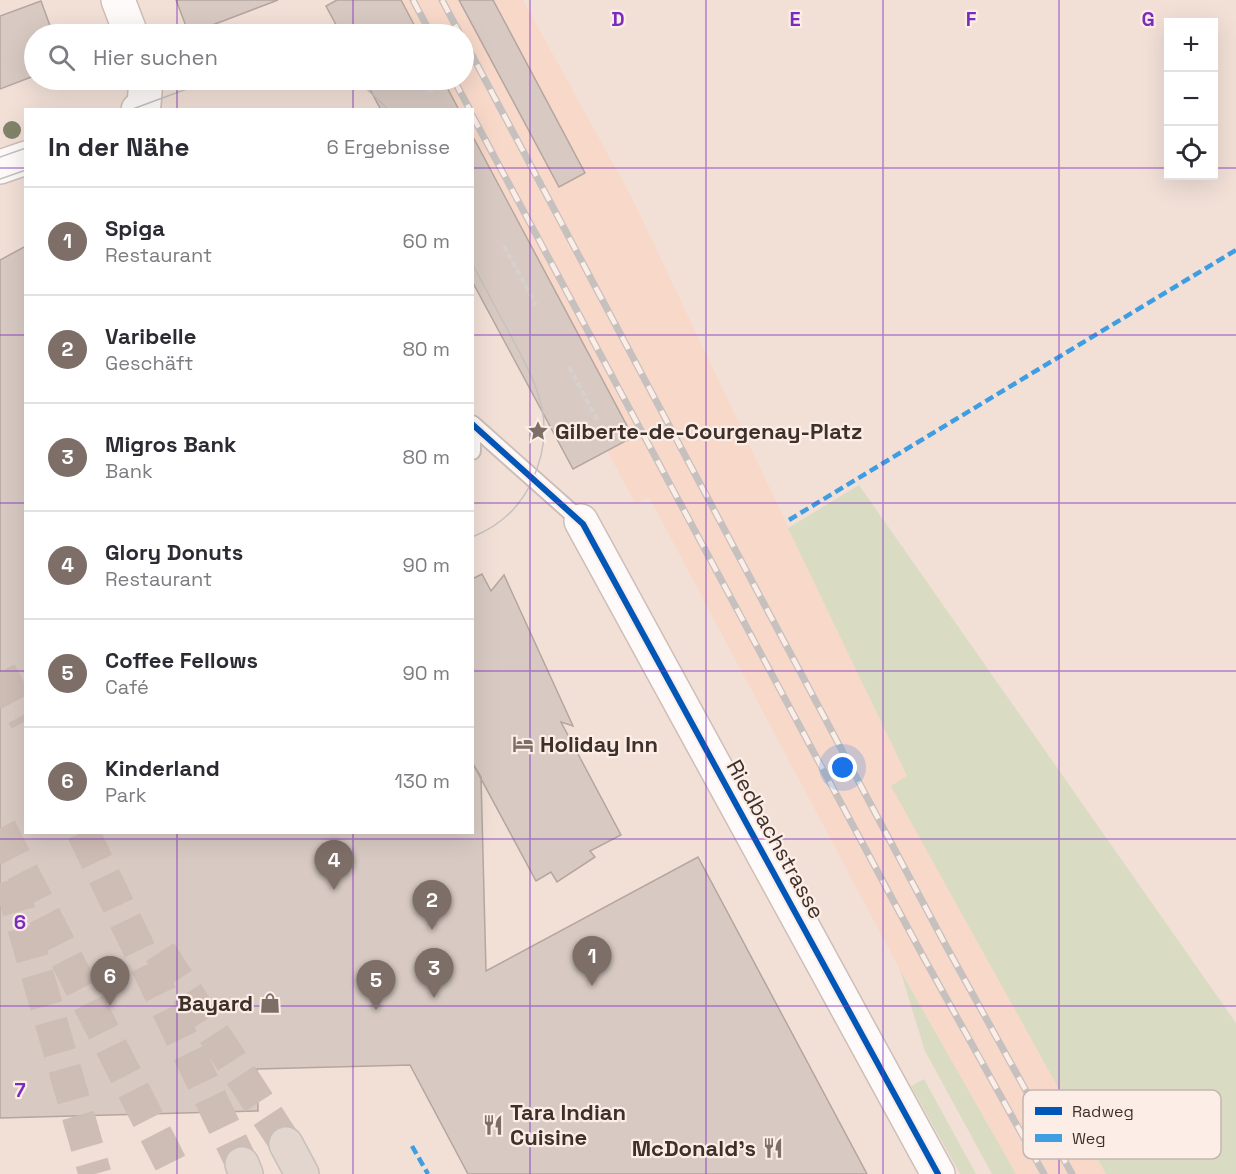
<!DOCTYPE html>
<html lang="de">
<meta charset="utf-8">
<style>
:root{--surface:#fff;--page:#f2f2f3;--text:#2b2b33;--muted:#7c7c81;--line:#e1e1e2;--accent:#7d6e67}
body{margin:0;font-family:"Space Grotesk",sans-serif;background:var(--page);color:var(--text)}
.controls{position:absolute;right:18px;top:18px;display:grid;overflow:hidden;border-radius:0px;box-shadow:0 6px 24px #0002}
.controls button{width:54px;height:54px;display:grid;place-items:center;padding:0;border:0;border-bottom:2px solid var(--line);background:var(--surface);color:var(--text);font:30px sans-serif}
.you{position:absolute;left:843px;top:768px;width:21px;height:21px;margin:-15px;border:4px solid #fff;border-radius:50%;background:#1a73e8;box-shadow:0 0 0 9px #1a73e833}
.badge{display:grid;place-items:center;width:39px;height:39px;border-radius:50%;background:var(--accent);color:#fff;font-size:20px;font-weight:700}
.pin{position:absolute;translate:-50% -50px;filter:drop-shadow(0 2px 3px #0008)}
.pin::after{content:'';position:absolute;top:32px;width:21px;height:18px;background:inherit;clip-path:polygon(0 0,100% 0,50% 100%)}
.list{margin:0;padding:0;list-style:none}
h2{display:flex;justify-content:space-between;align-items:center;height:78px;margin:0;padding:0 24px;font-size:26px}
h2 small{font-size:20px;font-weight:400;color:var(--muted)}
.list li{display:grid;grid-template-columns:39px 1fr auto;gap:18px;align-items:center;box-sizing:border-box;height:108px;padding:0 24px;border-top:2px solid var(--line)}
.list b{display:block;font-size:22px;white-space:nowrap}
.list p{margin:0;font-size:20px;white-space:nowrap;color:var(--muted)}
.list em{font-size:20px;font-style:normal;color:var(--muted)}
.icon{flex:none;width:33px;height:33px;fill:none;stroke:currentColor;stroke-width:2;stroke-linecap:round;stroke-linejoin:round}
.map{position:relative;flex:none;width:1236px;height:1174px;overflow:hidden}
.search{position:absolute;background:var(--surface);box-shadow:0 6px 24px #0002;left:24px;top:24px;width:450px;height:66px;display:flex;align-items:center;gap:15px;box-sizing:border-box;padding:0 21px;border-radius:33px;color:var(--muted);font-size:22px}
.panel{position:absolute;background:var(--surface);box-shadow:0 6px 24px #0002;left:24px;top:108px;width:450px;height:726px;border-radius:0px}
.map>svg:first-child{display:block}
.built{fill:#f7d8c9}
.green{fill:#d9dcc2}
.building{fill:#d8cac3;stroke:#b4a69f;stroke-width:1.5}
.lines{fill:none;stroke-linecap:round;stroke-linejoin:round}
.motorway-tunnel{stroke:#cebdb5;stroke-width:33;stroke-dasharray:33 16;stroke-linecap:butt}
.service-casing{stroke:#cdbfb8;stroke-width:20}
.minor-casing{stroke:#cdbfb8;stroke-width:36}
.motorway-casing{stroke:#c8bfbb;stroke-width:36}
.path{stroke:#d6d1ce;stroke-width:4;stroke-dasharray:6 3;stroke-linecap:butt}
.service{stroke:#fdfaf9;stroke-width:16}
.minor{stroke:#fdfaf9;stroke-width:33}
.motorway{stroke:#e2d6cf;stroke-width:33}
.tram{stroke:#c6c1be;stroke-width:1.5}
.rail-casing{stroke:#c6c1be;stroke-width:7}
.rail{stroke:#fceee7;stroke-width:4.5;stroke-dasharray:14;stroke-linecap:butt}
.quiet{stroke:#3f9de1;stroke-width:4.5;stroke-dasharray:9 4.5;stroke-linecap:butt}
.cycleway-casing{stroke:#fceee7;stroke-width:10}
.cycleway{stroke:#0057b8;stroke-width:6}
.tree{fill:#82846a}
.grid{fill:none;stroke:#7b2cbf;stroke-width:1.5;stroke-opacity:0.55}
.labels{text-anchor:middle;stroke-width:4.5;stroke-linejoin:round;paint-order:stroke}
.poi-label{font-size:22px;font-weight:bold;fill:#3e312b;stroke:#fceee7;text-anchor:start}
.street-label{font-size:22px;fill:#3e312b;stroke:#fceee7}
.key{fill:#fceee7;stroke:#c3b5af;stroke-width:1.5}
.key-label{font-size:16px;fill:#3e312b}
.grid-label{font-size:20px;text-anchor:middle;font-weight:bold;fill:#7b2cbf;stroke:#fceee7;stroke-width:4.5;stroke-linejoin:round;paint-order:stroke}
</style>
<div class="map">
<svg width="1236" height="1174" viewBox="0 0 1236 1174">
<rect width="100%" height="100%" fill="#f2e0d7"/>
<path class="built" d="M367,0H523L632,198L907,777L892,786L1106,1174H1016L900,970L649,497L635,503L473,199L472,110L425,109L409,80H464V34H385Z"/>
<path class="green" d="M859,485L1236,1023V1174H1106L891,786L907,776L788,528Z
M900,970L1016,1174H992L925,1051Z
M924,1079L976,1174H960L911,1086Z"/>
<path class="building" d="M176,0H278L189,34Z
M337,0H401L419,34H341L326,6Z
M459,0H493L585,173L559,187Z
M41,1L53,34H34V76L0,89V16Z
M365,80H443L459,110H381Z
M472,135L633,437L573,469L472,281Z
M26,246V832H472V762L481,777L486,971L698,857L867,1174H468L410,1065L257,1069L258,1111L0,1118V260Z
M482,574L491,591L504,575L573,726L561,722L621,835L590,851L595,857L557,882L551,872L536,881L472,762V579Z"/>
<g class="lines">
<path class="motorway-tunnel" d="M0,672L26,721
M0,828L176,1174
M83,832L242,1164
M10,880L95,1174
M160,952L286,1144"/>
<g class="service-casing">
<path id="service" d="M472,424L581,521
M472,437V451"/>
</g>
<g class="minor-casing">
<path id="minor" d="M118,0L131,34
M138,110L144,104L146,80
M0,167L26,158
M581,521L938,1174"/>
</g>
<g class="motorway-casing">
<path id="motorway" d="M286,1144L302,1174
M242,1164L246,1174"/>
</g>
<path class="path" d="M428,92L437,88
M504,246L536,305
M569,367L598,421"/>
<use href="#service" class="service"/>
<use href="#minor" class="minor"/>
<use href="#motorway" class="motorway"/>
<path class="tram" d="M357,80L389,110
M130,110L211,80
M0,157L26,148
M0,179L26,170
M472,263C485,288 498,312 511,336C538,387 559,425 531,483C519,508 500,526 472,537"/>
<g class="rail-casing">
<path id="rail" d="M413,0L431,34
M442,0L460,34
M464,40L945,944L1072,1174
M454,80L470,110
M472,115L924,958L1044,1174"/>
</g>
<use href="#rail" class="rail"/>
<path class="quiet" d="M789,520L1236,250
M412,1146L428,1174"/>
<g class="cycleway-casing">
<path id="cycleway" d="M472,424L583,524L938,1174"/>
</g>
<use href="#cycleway" class="cycleway"/>
</g>
<circle class="tree" cx="12" cy="130" r="9"/>
<path class="grid" d="M177,0V34M353,0V34M530,0V1174M706,0V1174M883,0V1174M1059,0V1174M177,80V110M353,80V110M0,168H26M472,168H1168M1214,168H1236M0,335H26M472,335H1236M0,503H26M472,503H1236M0,671H26M472,671H1236M177,832V1174M353,832V1174M0,839H1236M0,1006H1236"/>
<defs>
<g id="sight-bare" transform="scale(1.62)"><path d="M0-6L1.8-2.2L6-1.7L2.9 1.2L3.7 5.4L0 3.3L-3.7 5.4L-2.9 1.2L-6-1.7L-1.8-2.2Z" fill="#7d6e67" stroke="#fceee7" stroke-width="2.5" paint-order="stroke"/></g>
<g id="hotel-bare" transform="scale(1.62)"><path d="M-6-4.5h1.5V1H6V5H4.5V3h-9V5H-6ZM-4 0a1.8 1.8 0 1 1 3.6 0ZM.5 0V-2.5h3Q6-2.5 6 0Z" fill="#7d6e67" stroke="#fceee7" stroke-width="2.5" paint-order="stroke"/></g>
<g id="shop-bare" transform="scale(1.62)"><path d="M-5-2.5h2.3a2.7 3.5 0 0 1 5.4 0H5L5.5 6h-11ZM-1.5-2.5h3a1.5 2.3 0 0 0-3 0Z" fill="#7d6e67" stroke="#fceee7" stroke-width="2.5" paint-order="stroke"/></g>
<g id="restaurant-bare" transform="scale(1.62)"><path d="M-5-6h1v4h1v-4h1v4h1v-4h1v5L-1.5 .5V6h-2V.5L-5-1ZM5-6V6H3V1.5H1.5Q1.5-4 5-6Z" fill="#7d6e67" stroke="#fceee7" stroke-width="2.5" paint-order="stroke"/></g>
</defs>
<g fill-rule="evenodd">
<use href="#sight-bare" x="538" y="431"/>
<use href="#hotel-bare" x="523" y="744"/>
<use href="#shop-bare" x="270" y="1003"/>
<use href="#restaurant-bare" x="493" y="1125"/>
<use href="#restaurant-bare" x="773" y="1148"/>
</g>
<g class="labels">
<g class="poi-label">
<text x="555" y="439">Gilberte-de-Courgenay-Platz</text>
<text x="540" y="752">Holiday Inn</text>
<text x="253" y="1011" text-anchor="end">Bayard</text>
<text x="510" y="1120">Tara Indian<tspan x="510" dy="25">Cuisine</tspan></text>
<text x="756" y="1156" text-anchor="end">McDonald's</text>
</g>
<g class="street-label">
<text transform="translate(776 839) rotate(61)" y="8">Riedbachstrasse</text>
</g>
</g>
<rect x="1023" y="1090" width="198" height="69" rx="9" class="key"/>
<rect x="1035" y="1107" width="27" height="8" fill="#0057b8"/>
<rect x="1035" y="1134" width="27" height="8" fill="#3f9de1"/>
<g class="key-label">
<text x="1072" y="1117">Radweg</text>
<text x="1072" y="1144">Weg</text>
</g>
<g class="grid-label">
<text x="618" y="26">D</text>
<text x="795" y="26">E</text>
<text x="971" y="26">F</text>
<text x="1148" y="26">G</text>
<text x="20" y="929">6</text>
<text x="20" y="1097">7</text>
</g>
</svg>
<div class="controls">
<button>+</button>
<button>−</button>
<button><svg class="icon" aria-label="locate" viewBox="0 0 24 24"><circle cx="12" cy="12" r="6"/><path d="M12 2v4M12 18v4M2 12h4M18 12h4"/></svg></button>
</div>
<div class="you"></div>
<div class="pin badge" style="left:592px;top:986px">1</div>
<div class="pin badge" style="left:432px;top:930px">2</div>
<div class="pin badge" style="left:434px;top:998px">3</div>
<div class="pin badge" style="left:334px;top:890px">4</div>
<div class="pin badge" style="left:376px;top:1010px">5</div>
<div class="pin badge" style="left:110px;top:1006px">6</div>
<div class="search"><svg class="icon" aria-label="search" viewBox="0 0 24 24"><circle cx="10" cy="10" r="6"/><path d="M15 15l6 6"/></svg>Hier suchen</div>
<section class="panel">
<h2>In der Nähe<small>6 Ergebnisse</small></h2>
<ul class="list">
<li><span class="badge">1</span><div><b>Spiga</b><p>Restaurant</p></div><em>60 m</em></li>
<li><span class="badge">2</span><div><b>Varibelle</b><p>Geschäft</p></div><em>80 m</em></li>
<li><span class="badge">3</span><div><b>Migros Bank</b><p>Bank</p></div><em>80 m</em></li>
<li><span class="badge">4</span><div><b>Glory Donuts</b><p>Restaurant</p></div><em>90 m</em></li>
<li><span class="badge">5</span><div><b>Coffee Fellows</b><p>Café</p></div><em>90 m</em></li>
<li><span class="badge">6</span><div><b>Kinderland</b><p>Park</p></div><em>130 m</em></li>
</ul>
</section>
</div>
